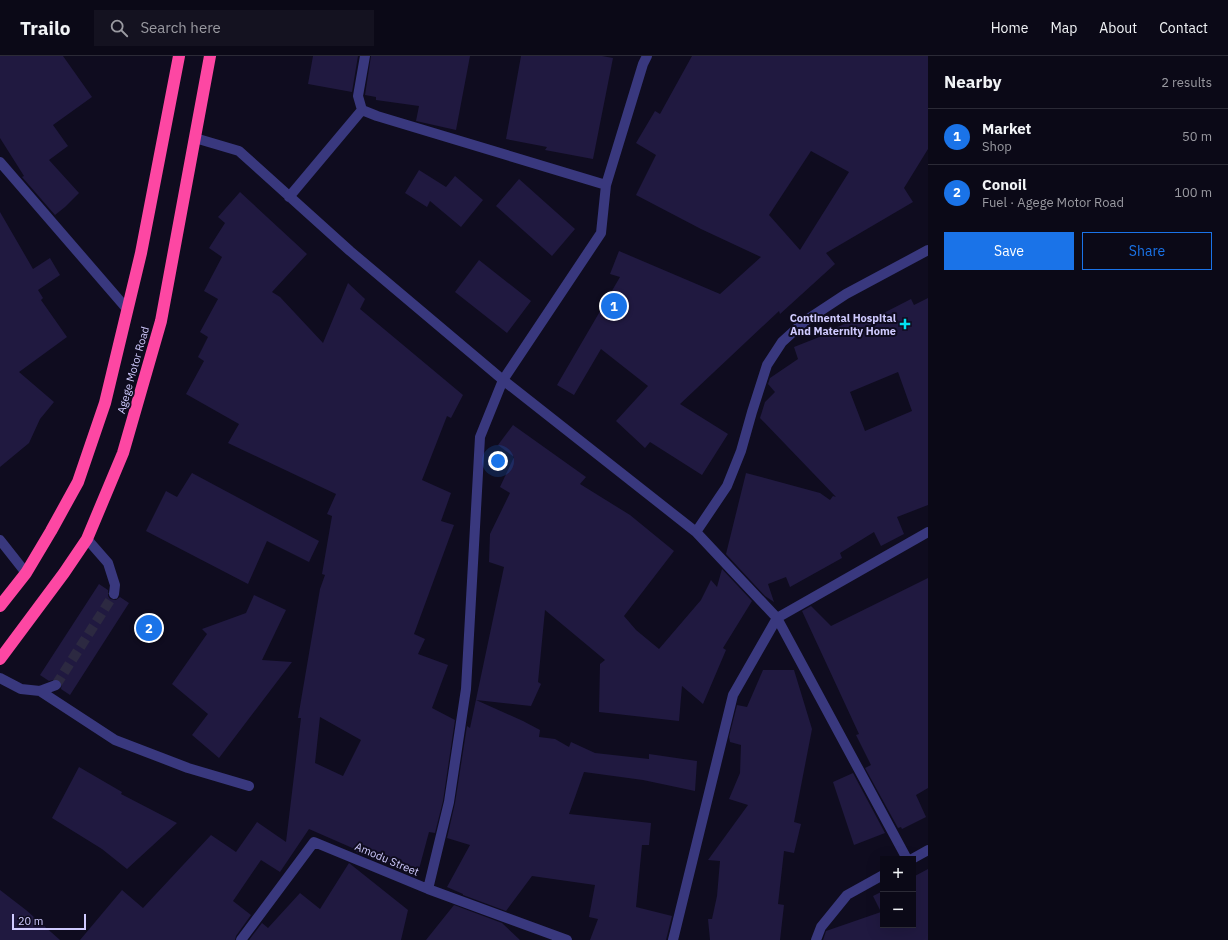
<!DOCTYPE html>
<meta charset="utf-8">
<style>
:root{--surface:#0b0917;--page:#141220;--text:#f1f3f6;--muted:#9a9aa1;--line:#2b2a36;--accent:#1a73e8}
body{margin:0;font-family:"IBM Plex Sans",sans-serif;background:var(--page);color:var(--text)}
.controls{position:absolute;right:12px;bottom:12px;display:grid;overflow:hidden;border-radius:0px;box-shadow:0 4px 16px #0002}
.controls button{width:36px;height:36px;display:grid;place-items:center;padding:0;border:0;border-bottom:1px solid var(--line);background:var(--surface);color:var(--text);font:20px sans-serif}
.scale{position:absolute;left:12px;bottom:10px;width:74px;box-sizing:border-box;padding-left:4px;border:2px solid #d0cbff;border-top:0;font-size:11px;line-height:14px;white-space:nowrap;color:#d0cbff;-webkit-text-stroke:3px #0f0c1f;paint-order:stroke}
.you{position:absolute;left:498px;top:405px;width:14px;height:14px;margin:-10px;border:3px solid #fff;border-radius:50%;background:#1a73e8;box-shadow:0 0 0 6px #1a73e833}
.badge{display:grid;place-items:center;width:26px;height:26px;border-radius:50%;background:var(--accent);color:#fff;font-size:13px;font-weight:700}
.pin{position:absolute;translate:-50% -50%;border:2px solid #fff;box-shadow:0 1px 4px #0006}
.list{margin:0;padding:0;list-style:none}
h2{display:flex;justify-content:space-between;align-items:center;height:52px;margin:0;padding:0 16px;font-size:17px}
h2 small{font-size:13px;font-weight:400;color:var(--muted)}
.list li{display:grid;grid-template-columns:26px 1fr auto;gap:12px;align-items:center;box-sizing:border-box;height:56px;padding:0 16px;border-top:1px solid var(--line)}
.list b{display:block;font-size:15px;white-space:nowrap}
.list p{margin:0;font-size:13px;white-space:nowrap;color:var(--muted)}
.list em{font-size:13px;font-style:normal;color:var(--muted)}
.actions{display:flex;gap:8px;padding:12px 16px}
.actions a{flex:1;padding:9px 0;border:1px solid var(--accent);border-radius:0px;text-align:center;font-size:14px;color:var(--accent)}
.actions .main{background:var(--accent);color:#fff}
.icon{flex:none;width:22px;height:22px;fill:none;stroke:currentColor;stroke-width:2;stroke-linecap:round;stroke-linejoin:round}
.map{position:relative;flex:none;width:928px;height:884px;overflow:hidden}
header{display:flex;align-items:center;gap:24px;box-sizing:border-box;height:56px;padding:0 20px;background:var(--surface);border-bottom:1px solid var(--line)}
header strong{font-size:19px}
nav{display:flex;gap:22px;margin-inline-start:auto;font-size:14px}
.search{width:280px;height:36px;background:var(--page);display:flex;align-items:center;gap:10px;box-sizing:border-box;padding:0 14px;border-radius:0px;color:var(--muted);font-size:15px}
main{display:flex}
aside{flex:1;background:var(--surface)}
.map>svg:first-child{display:block}
.building{fill:#201940;fill-rule:evenodd}
.lines{fill:none;stroke-linecap:round;stroke-linejoin:round}
.minor-tunnel{stroke:#2c2941;stroke-width:10;stroke-dasharray:10 5;stroke-linecap:butt}
.minor{stroke:#39387e;stroke-width:10}
.highway{stroke:#fd47a3;stroke-width:12}
.poi-dot{fill:#02e1f3;stroke:#0f0c1f;stroke-width:1.5}
.labels{text-anchor:middle;stroke-width:4;stroke-linejoin:round;paint-order:stroke}
.poi-label{font-size:11px;font-weight:bold;fill:#d0cbff;stroke:#0f0c1f;text-anchor:end}
.street-label{font-size:11px;fill:#d0cbff;stroke:#0f0c1f}
</style>
<header>
<strong>Trailo</strong>
<div class="search"><svg class="icon" aria-label="search" viewBox="0 0 24 24"><circle cx="10" cy="10" r="6"/><path d="M15 15l6 6"/></svg>Search here</div>
<nav><a>Home</a><a>Map</a><a>About</a><a>Contact</a></nav>
</header>
<main>
<div class="map">
<svg width="928" height="884" viewBox="0 0 928 884">
<rect width="100%" height="100%" fill="#0f0c1f"/>
<path class="building" d="M0,0H63L92,41L53,69L68,90L49,104L79,137L65,151L55,159L22,121L24,120L0,82Z
M313,0H358L352,36L308,28Z
M371,0H470L456,74L416,65L419,50L376,44V41L365,39Z
M521,0H602L613,2L593,103L545,94L547,91L506,83Z
M692,0H928V93L904,132L913,146L826,197L835,208L780,258L779,255L680,348L728,378L702,419L650,386L645,392L616,365L648,330L601,293L574,339L557,329L620,221L610,218L619,195L720,238L761,201L701,173L636,139L656,99L636,87L655,55L660,58ZM811,95L849,116L800,194L769,159Z
M419,114L446,131L455,120L483,144L461,171L430,145L427,151L405,137Z
M519,123L575,173L552,200L496,150Z
M240,136L307,198L272,236L280,241L323,287L348,227L365,243L360,253L463,339L451,362L447,360L422,424L451,437L441,465L454,469L414,578L425,583L418,598L448,609L432,652L455,664L443,745L435,777L429,776L419,813L383,807L356,796L357,794L309,773L280,816L261,804L233,845L251,859L236,880L235,884H80L122,834L143,852L211,779L236,796L257,766L286,786L301,662H298L320,533L325,519L322,518L332,460L327,458L336,438L228,387L239,368L186,338L204,305L198,301L208,281L200,276L218,243L204,235L222,201L209,192L225,167L218,161ZM320,661L361,684L343,720L315,707Z
M0,156L33,213L50,202L60,219L38,234L43,242L41,244L67,281L19,316L54,346L40,363L29,387L0,411Z
M479,204L531,245L507,277L455,236Z
M928,242V449L897,461L904,478L881,490L874,476L840,497L842,502L790,531L786,521L768,528L774,546L765,540L726,498L746,417L820,437L830,444L833,440L836,441L760,362L765,346L775,336L768,328L770,322L798,303L794,291L832,276L831,274L867,258L870,264L911,243L914,249ZM898,316L912,355L865,375L850,336Z
M513,369L586,421L580,428L630,459L674,495L624,560L636,574L659,593L701,544L711,524L717,531L722,513L752,545L723,592L726,594L703,648L682,630L679,665L599,656L600,608L605,604L545,554L538,626L541,628L531,650L476,644L523,665L540,674L539,681L555,683L569,691L571,686L595,697L649,703V698L697,705L695,735L643,724L584,716L569,758L651,767L649,789H642L636,851L672,860L666,884H590L598,863L589,861L595,829L532,820L506,855L463,839V838L447,831L470,789L447,782L455,747L467,670L470,672L504,511L489,506L490,478L510,437L500,431L514,401L498,389Z
M192,417L319,485L309,506L267,485L248,528L146,475L166,435L177,441Z
M928,522V732L916,739L926,761L902,773L901,771L898,772L865,712L871,709L856,679L859,678L802,555L811,550L831,570Z
M99,528L108,534V540L110,543L116,544L120,541L129,547L70,639L61,633L62,627L60,624L57,623L49,625L40,619Z
M254,539L286,554L262,604L292,606L219,702L192,679L208,658L172,628L207,578L202,573L246,557Z
M763,614H794L812,673L794,766L801,768L794,797L784,795L778,848L784,849L780,884H710L708,863H712L717,840L720,805L708,804L748,749L729,743L740,717L741,689L730,686L729,681L737,649L747,651Z
M79,711L122,736L121,738L177,767L127,813L102,793L52,762Z
M853,717L885,777L854,789L833,726Z
M349,807L408,854L401,884H249L262,867L268,872L300,837L320,853Z
M928,813V884H823L826,875L881,856L873,840L883,835V869H913V821Z
M0,834L26,854L60,884H0Z
M454,849L502,867L520,884H426Z"/>
<g class="lines">
<path class="minor-tunnel" d="M56,629L114,538"/>
<path class="minor" d="M365,0L358,40L362,54L377,60L606,129
M195,82L239,95L350,195L503,324L696,476L777,562L907,803
M0,106L127,253
M289,141L362,54
M696,476L727,430L741,395L752,356L767,309L782,286L805,265L846,238L928,194
M87,483L108,507L115,529L114,538
M0,484L26,517
M0,622L21,633L40,635L56,629
M40,635L115,684L188,712L249,730
M912,803L928,794
M428,833L449,746L466,633L480,381L503,324L601,177L606,129L643,8L647,0
M241,884L314,786L428,833L567,884
M673,884L733,639L777,562L928,476
M816,884L821,871L847,839L883,819"/>
<path class="highway" d="M0,550L26,517L51,475L78,426L105,347L141,197L179,0
M0,603L64,517L87,483L123,397L161,265L210,0"/>
</g>
<path class="poi-dot" d="M903 262h4v4h4v4h-4v4h-4v-4h-4v-4h4z"/>
<g class="labels">
<g class="poi-label">
<text x="896" y="266">Continental Hospital<tspan x="896" dy="13">And Maternity Home</tspan></text>
</g>
<g class="street-label">
<text transform="translate(133 314) rotate(-74)" y="4">Agege Motor Road</text>
<text transform="translate(387 803) rotate(23)" y="4">Amodu Street</text>
</g>
</g>
</svg>
<div class="controls">
<button>+</button>
<button>−</button>
</div>
<div class="scale">20 m</div>
<div class="you"></div>
<div class="pin badge" style="left:614px;top:250px">1</div>
<div class="pin badge" style="left:149px;top:572px">2</div>
</div>
<aside>
<h2>Nearby<small>2 results</small></h2>
<ul class="list">
<li><span class="badge">1</span><div><b>Market</b><p>Shop</p></div><em>50 m</em></li>
<li><span class="badge">2</span><div><b>Conoil</b><p>Fuel · Agege Motor Road</p></div><em>100 m</em></li>
</ul>
<div class="actions"><a class="main">Save</a><a>Share</a></div>
</aside>
</main>
